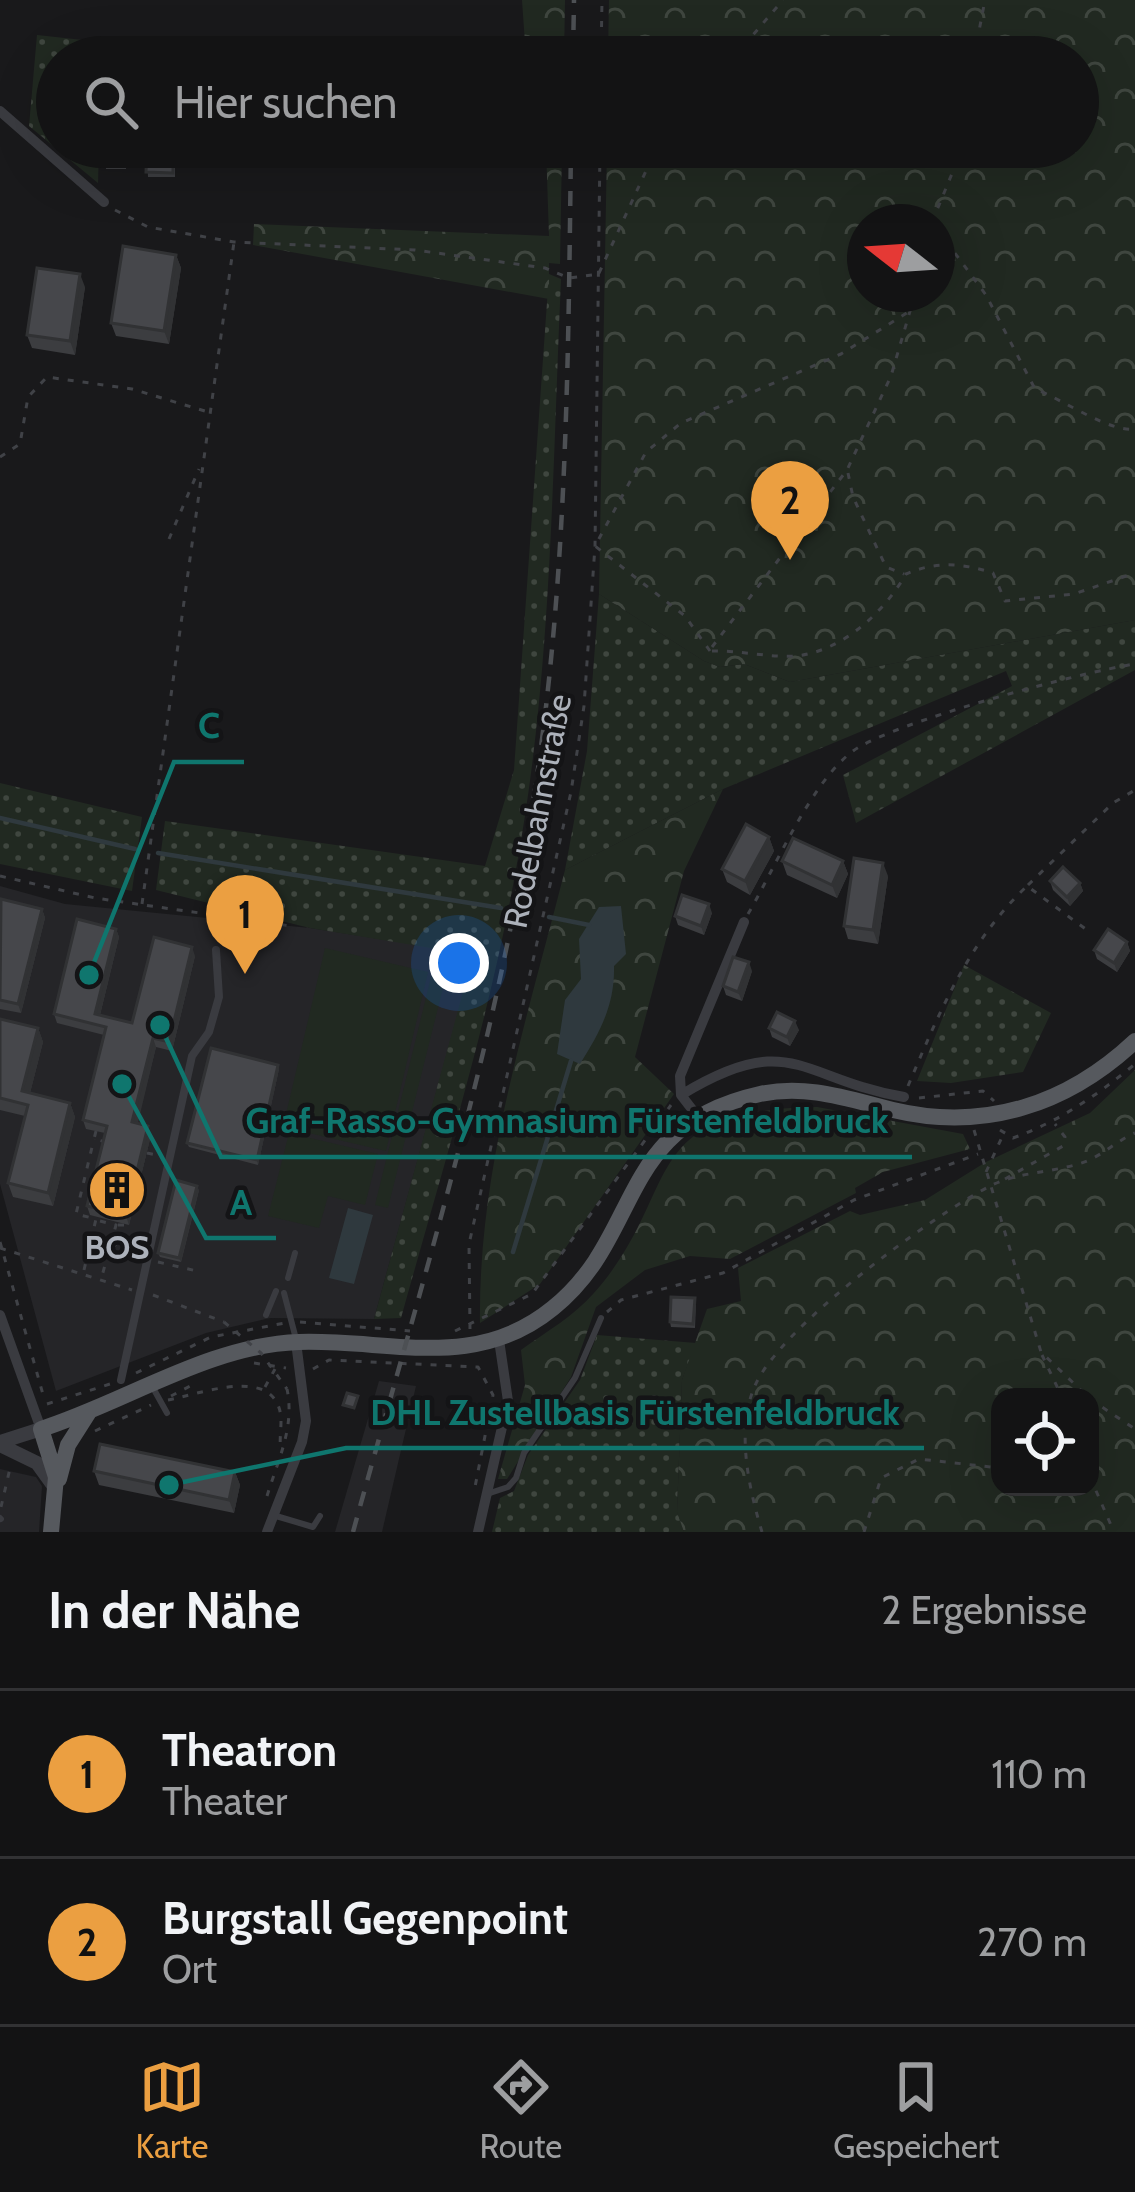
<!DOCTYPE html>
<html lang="de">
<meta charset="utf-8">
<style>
:root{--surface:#131314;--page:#202022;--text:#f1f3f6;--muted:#9d9ea0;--line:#323234;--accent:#eb9f41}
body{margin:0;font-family:Cabin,sans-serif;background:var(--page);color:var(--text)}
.controls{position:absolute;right:36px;bottom:36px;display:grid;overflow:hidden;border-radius:24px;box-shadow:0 12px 48px #0002}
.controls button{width:108px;height:108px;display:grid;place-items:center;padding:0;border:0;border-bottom:3px solid var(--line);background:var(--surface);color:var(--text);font:60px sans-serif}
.compass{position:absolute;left:847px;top:204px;width:108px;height:108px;border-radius:50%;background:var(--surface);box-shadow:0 12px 48px #0002;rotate:287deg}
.you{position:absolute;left:459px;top:963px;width:42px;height:42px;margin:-30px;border:9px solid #fff;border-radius:50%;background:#1a73e8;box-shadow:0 0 0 18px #1a73e833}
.badge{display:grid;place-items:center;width:78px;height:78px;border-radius:50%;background:var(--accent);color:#111;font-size:39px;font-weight:700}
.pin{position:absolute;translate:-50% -99px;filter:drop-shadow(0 3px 6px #0008)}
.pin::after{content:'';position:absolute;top:63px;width:42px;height:36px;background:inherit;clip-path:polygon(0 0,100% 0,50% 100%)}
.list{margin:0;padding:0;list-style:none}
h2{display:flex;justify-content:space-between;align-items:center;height:156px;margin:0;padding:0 48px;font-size:51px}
h2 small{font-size:39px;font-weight:400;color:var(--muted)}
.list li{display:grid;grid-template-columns:78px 1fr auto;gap:36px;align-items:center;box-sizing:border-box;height:168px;padding:0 48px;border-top:3px solid var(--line)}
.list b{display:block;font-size:45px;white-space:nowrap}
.list p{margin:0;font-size:39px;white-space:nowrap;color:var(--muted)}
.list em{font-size:39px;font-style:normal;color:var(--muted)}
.icon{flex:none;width:66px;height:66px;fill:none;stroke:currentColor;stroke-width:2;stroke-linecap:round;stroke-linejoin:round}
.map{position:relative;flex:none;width:1135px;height:1532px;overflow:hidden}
.search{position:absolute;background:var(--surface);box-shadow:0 12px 48px #0002;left:36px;right:36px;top:36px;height:132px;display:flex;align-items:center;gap:30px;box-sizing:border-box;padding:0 42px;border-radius:66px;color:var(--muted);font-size:45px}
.sheet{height:492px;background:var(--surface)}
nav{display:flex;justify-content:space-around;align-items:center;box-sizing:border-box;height:168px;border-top:3px solid var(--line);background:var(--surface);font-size:33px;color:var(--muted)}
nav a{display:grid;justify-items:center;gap:6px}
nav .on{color:var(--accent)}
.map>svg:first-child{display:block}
.built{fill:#252528}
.grass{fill:url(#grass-dots)}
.forest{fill:url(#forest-crowns);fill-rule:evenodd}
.pitch{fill:#212921}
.water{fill:#2f393e}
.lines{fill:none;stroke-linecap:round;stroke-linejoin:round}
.stream{stroke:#2f393e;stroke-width:4.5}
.path{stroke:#404247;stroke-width:3;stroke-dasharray:6 9;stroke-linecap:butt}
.service{stroke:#3a3b40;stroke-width:6}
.pedestrian{stroke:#3a3b40;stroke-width:8}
.minor{stroke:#3a3b40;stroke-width:10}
.tertiary{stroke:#3a3b40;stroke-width:14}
.primary{stroke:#56595e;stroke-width:16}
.rail{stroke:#4d5054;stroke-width:4.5;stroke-dasharray:15 12;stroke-linecap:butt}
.path-bridge{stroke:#404247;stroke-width:3;stroke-dasharray:6 9;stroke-linecap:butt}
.wall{fill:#3c3d40}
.shaded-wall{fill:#313234}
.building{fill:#46474b;stroke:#313234;stroke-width:3}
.labels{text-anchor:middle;stroke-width:9;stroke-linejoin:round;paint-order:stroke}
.street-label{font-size:33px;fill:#acb1ba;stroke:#141416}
.poi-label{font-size:33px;font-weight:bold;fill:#acb1ba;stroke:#141416}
.leader{fill:none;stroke:#0f766e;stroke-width:4.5}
.callout-dot{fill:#0f766e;stroke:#141416;stroke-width:4.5}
.callout-label{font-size:36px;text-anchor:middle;font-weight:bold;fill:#0f766e;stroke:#141416;stroke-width:9;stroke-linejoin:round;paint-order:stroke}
</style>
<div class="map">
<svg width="1135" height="1532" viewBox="0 0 1135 1532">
<defs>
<pattern id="grass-dots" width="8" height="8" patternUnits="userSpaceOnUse" patternTransform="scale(3)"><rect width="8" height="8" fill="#212921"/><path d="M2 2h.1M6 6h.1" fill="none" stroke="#3f463f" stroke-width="1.8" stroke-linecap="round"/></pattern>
<pattern id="forest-crowns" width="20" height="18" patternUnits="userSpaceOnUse" patternTransform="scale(3)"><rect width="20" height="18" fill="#212921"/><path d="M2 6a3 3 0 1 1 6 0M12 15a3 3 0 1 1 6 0" fill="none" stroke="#3f463f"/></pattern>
</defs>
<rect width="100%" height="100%" fill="#19191b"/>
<path class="built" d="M0,886L65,904L310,928L474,954L374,1319L270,1318L206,1333L56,1391L0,1184Z
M379,1381L416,1386L382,1532H335Z
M0,1469L36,1477L42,1486L39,1532H0Z"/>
<path class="grass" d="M37,35L101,42V57H57V147H99L98,183L29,126Z
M549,274L561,279C552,476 552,675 516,869C489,1021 442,1170 401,1318L374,1319L473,955L310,928L156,890L165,821L485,866L514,770Z
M599,594L704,661L720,667L744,664L790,682L1135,620V670L856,823L843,775L1012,686L1006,671L723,789L565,870L587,751Z
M0,783L142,817L132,891L0,864Z
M964,965L1051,1013L1023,1072L951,1083L917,1081Z
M597,1335L696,1343L682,1380L677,1511L684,1532H492L500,1498L514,1491L528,1455L580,1380Z"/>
<path class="forest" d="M522,0H565L564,57H526Z
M609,0H1135V620L790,682L744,664L720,667L704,661L599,594L607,147H1078V57H608ZM865,222H937V294H865Z
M546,147H562L560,264L549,263V299L253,245L254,224L549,236Z
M723,789L684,871L635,1057L674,1094L540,1284L480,1323C478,1168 527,1020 565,870Z
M1135,1070V1532H684L677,1512L682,1380L707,1309L741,1301L738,1268L850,1211L860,1215L925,1200L986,1162L1090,1113ZM1000,1397H1090V1487H1000Z
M817,1107L963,1134L970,1149L883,1172L855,1188L856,1193L730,1259L690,1256L645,1270L596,1307L571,1377L507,1479H498L525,1385L521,1350C546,1332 574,1316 594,1293C685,1190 632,1110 817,1107Z"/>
<path class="pitch" d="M325,948L428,972L386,1151L283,1127Z
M435,961L449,964L388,1208L375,1205Z
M289,1133L378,1154L365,1205L328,1196L319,1228L268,1216Z"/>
<path class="water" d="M621,906L626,954L614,966C615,1005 600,1032 580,1064L557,1054L565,1000L581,979L579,939L599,907Z
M348,1208L373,1215L354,1284L329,1278Z"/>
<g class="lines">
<path class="stream" d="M0,818L135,849
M158,853L501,908
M549,917L589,925
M513,1252L571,1061"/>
<path class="path" d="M601,57L602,0
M734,57L783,0
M974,57L985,0
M115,210L148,227L234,242L415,250L545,268L569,278L599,274
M932,222L963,147
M937,229L986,295L1035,389C1062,399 1110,433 1135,429
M599,273L657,147
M0,457L20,444L28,397L47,377L132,389L208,412
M848,473L853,497L886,567L904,574
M169,539L199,469
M712,647L847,470L891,376L915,294
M710,651L685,616L595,546L646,452L681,423L841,354L910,311
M712,651C739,650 769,658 796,656C843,651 884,612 906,574C936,561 962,563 993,573L1005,601L1074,594L1135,573
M0,876L95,898L291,926
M1028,885L1113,803L1135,790
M142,904L234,242
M748,914C775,868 811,782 853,751C893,722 1082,672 1135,664
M908,1086C939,1013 968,942 1027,886L1091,933
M919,1098L983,1091L994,1101
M974,1130L1041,1352L1088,1397
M1000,1130L1013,1138C1060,1121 1096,1096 1135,1064
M96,1131L94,1139L106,1142
M147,1153L162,1156
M986,1172L1002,1137
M1005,1179L1063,1146L1065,1137L1055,1124
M100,1221L116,1225L102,1276
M118,1225H130
M0,1242L44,1398
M111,1243L137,1256
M0,1248L132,1290
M158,1262L197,1271
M84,1270L96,1219L76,1214L94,1139
M153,1295L224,1322
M607,1312L621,1300L723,1273L854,1200L978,1154
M300,1322L410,1331
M470,1329L469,1244L571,792L584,706L595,546L600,147
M455,1331L532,1294L671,1105
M1042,1355L1062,1397
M254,1363L286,1368
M313,1369L329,1360L478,1367L493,1395L475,1487
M136,1373L211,1337L285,1323
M265,1387L275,1369
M171,1396L194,1384
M1090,1399L1135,1429
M168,1400C196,1395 260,1370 277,1403C285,1418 278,1435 281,1451
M47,1404L110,1384
M95,1431L151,1405
M1090,1477L1114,1532
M267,1496C278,1460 295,1427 287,1389
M1,1507L11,1464
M762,1532C749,1489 736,1431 754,1388C777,1329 932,1216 990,1186C1020,1171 1056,1173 1087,1161C1104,1154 1118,1140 1135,1133
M864,1532L881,1478L919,1459L1000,1468"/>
<path class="service" d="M288,1278L295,1253
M284,1293L296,1339
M266,1315L276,1291
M152,1386L167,1413
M490,1493L508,1487L516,1478L524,1453L575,1378L601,1318
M276,1516L313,1527L320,1516
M0,1518L1,1519"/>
<path class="pedestrian" d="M121,1380L192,1056L209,1032L219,997L216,950"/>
<path class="minor" d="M0,111L104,202
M681,1095C791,1028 800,1079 904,1097
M698,1117L681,1095L680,1076L744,922
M0,1315L41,1429
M267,1532L302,1442L306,1421L296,1342
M478,1532L508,1401L499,1340"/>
<path class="tertiary" d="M0,1442L41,1429
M0,1445L37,1463L55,1488"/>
<path class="primary" d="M59,1479L68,1445L89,1412
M51,1532L56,1477L41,1429C126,1402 209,1345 299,1342C390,1339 475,1372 553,1308C644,1235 615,1126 760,1094C807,1084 848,1099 893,1110C985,1132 1068,1104 1135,1041"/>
<path class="rail" d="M573,57L574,0
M353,1532C417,1299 490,1066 529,827C567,602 568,374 571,147"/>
<path class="path-bridge" d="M224,1322L261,1353L287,1389"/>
</g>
<path class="wall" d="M104,147H175V177H148L147,153L126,154V169H106Z
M176,255L181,268L169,344L116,336L111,323Z
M85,287L75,355L32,348L27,335Z
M769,837L774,851L750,895L727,882L722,869Z
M782,861H843L848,874L837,898L787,875Z
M888,876L878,944L848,939L844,926Z
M1050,881L1080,883L1083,891L1070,906L1053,890Z
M0,903L42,909L45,918L21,1013L0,1009Z
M712,913L704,935L678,925L675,916Z
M116,929L119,937L100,1015L132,1023L195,956L172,1051L156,1047L137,1123L151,1135L129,1225L90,1215L87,1206L105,1133L86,1129L83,1120L104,1035L57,1023L54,1014Z
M1127,942L1130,951L1117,972L1097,959L1094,950Z
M752,971L742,1001L726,995L723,986Z
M0,1019L38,1028L43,1042L30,1093L70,1103L75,1117L53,1206L13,1197L8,1183L25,1116L0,1110Z
M769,1028L799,1030L790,1046L772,1037Z
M279,1069L258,1165L189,1147L187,1143Z
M199,1190L181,1262L160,1257L158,1253Z
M696,1302L695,1328L671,1327L670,1322Z
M94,1471L235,1472L240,1485L234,1513L99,1485Z"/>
<path class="shaded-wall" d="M176,255L181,268L169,344L164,331Z
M80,274L85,287L75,355L70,341Z
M769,837L774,851L750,895L745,881Z
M843,861L848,874L837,898L832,885Z
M883,863L888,876L878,944L873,930Z
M1080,883L1083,891L1070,906L1067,897Z
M709,904L712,913L704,935L701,926Z
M42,909L45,918L21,1013L18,1004Z
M116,929L119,937L98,1023L95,1014Z
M1127,942L1130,951L1117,972L1114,963Z
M192,947L195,956L172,1051L169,1042Z
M749,962L752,971L742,1001L738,992Z
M795,1021L799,1030L790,1046L787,1037Z
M38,1028L43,1042L27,1105L22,1091Z
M153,1038L156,1047L136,1131L132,1122Z
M278,1065L279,1069L258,1165L257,1160Z
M70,1103L75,1117L53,1206L48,1193Z
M148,1126L151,1135L129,1225L126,1216Z
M197,1186L199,1190L181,1262L179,1258Z
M235,1472L240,1485L234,1513L229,1500Z"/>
<path class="building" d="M121,45H162V57H121Z
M104,147H173V173L146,172L147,148L125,150L124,165L104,164Z
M123,246L176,255L164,331L111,323Z
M37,268L80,274L70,341L27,335Z
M746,824L769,837L745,881L722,869Z
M793,838L843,861L832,885L782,861Z
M854,858L883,863L873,930L844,926Z
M1063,867L1080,883L1067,897L1050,881Z
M682,895L709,904L701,926L675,916Z
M1,899L42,909L18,1004L0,1000Z
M77,919L116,929L95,1014L132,1023L154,937L192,947L169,1042L153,1038L132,1122L148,1126L126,1216L87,1206L107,1126L83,1120L106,1027L54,1014Z
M1108,929L1127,942L1114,963L1094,950Z
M733,957L749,962L738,992L723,986Z
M777,1012L795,1021L787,1037L769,1028Z
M0,1019L38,1028L22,1091L70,1103L48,1193L8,1183L28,1105L0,1098Z
M211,1048L278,1065L257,1160L187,1143Z
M176,1180L197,1186L179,1258L158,1253Z
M671,1297L695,1298L693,1324L670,1322Z
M347,1393L358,1396L354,1408L343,1405Z
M100,1444L235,1472L229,1500L94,1471Z"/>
<defs>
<g id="building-disc" transform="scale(3)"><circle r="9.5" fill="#eb9f41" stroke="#141416"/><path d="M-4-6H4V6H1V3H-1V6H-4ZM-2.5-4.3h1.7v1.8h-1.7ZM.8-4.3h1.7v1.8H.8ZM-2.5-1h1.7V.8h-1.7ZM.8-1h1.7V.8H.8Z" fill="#111"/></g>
</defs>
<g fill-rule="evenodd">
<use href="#building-disc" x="117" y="1190"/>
</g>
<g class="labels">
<g class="street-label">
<text transform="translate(537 811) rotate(-79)" y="12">Rodelbahnstraße</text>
</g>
<g class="poi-label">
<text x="117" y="1259">BOS</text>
</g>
</g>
<path class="leader" d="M89 975L174 762H244M160 1025L221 1157H912M122 1084L206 1238H276M169 1485L346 1448H924"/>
<g class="callout-dot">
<circle cx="89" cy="975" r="12"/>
<circle cx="160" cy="1025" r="12"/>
<circle cx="122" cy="1084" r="12"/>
<circle cx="169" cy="1485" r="12"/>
</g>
<g class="callout-label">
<text x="209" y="738">C</text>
<text x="567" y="1133">Graf-Rasso-Gymnasium Fürstenfeldbruck</text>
<text x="241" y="1215">A</text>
<text x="635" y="1425">DHL Zustellbasis Fürstenfeldbruck</text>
</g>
</svg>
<div class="controls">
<button><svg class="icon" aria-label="locate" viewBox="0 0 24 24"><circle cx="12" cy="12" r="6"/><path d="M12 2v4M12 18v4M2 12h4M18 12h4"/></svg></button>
</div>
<svg class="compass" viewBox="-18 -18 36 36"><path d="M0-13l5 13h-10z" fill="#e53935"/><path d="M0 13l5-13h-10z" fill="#9d9ea0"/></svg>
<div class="you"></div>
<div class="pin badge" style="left:245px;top:974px">1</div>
<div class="pin badge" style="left:790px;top:560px">2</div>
<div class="search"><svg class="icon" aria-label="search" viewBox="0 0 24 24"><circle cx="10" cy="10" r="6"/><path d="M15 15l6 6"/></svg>Hier suchen</div>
</div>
<section class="sheet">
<h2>In der Nähe<small>2 Ergebnisse</small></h2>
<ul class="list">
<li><span class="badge">1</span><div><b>Theatron</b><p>Theater</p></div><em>110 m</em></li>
<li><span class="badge">2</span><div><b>Burgstall Gegenpoint</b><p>Ort</p></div><em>270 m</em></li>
</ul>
</section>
<nav>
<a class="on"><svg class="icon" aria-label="map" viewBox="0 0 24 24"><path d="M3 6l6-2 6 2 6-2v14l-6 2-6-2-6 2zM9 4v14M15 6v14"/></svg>Karte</a>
<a><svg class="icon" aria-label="directions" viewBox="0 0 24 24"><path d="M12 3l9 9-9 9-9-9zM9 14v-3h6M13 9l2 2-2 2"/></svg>Route</a>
<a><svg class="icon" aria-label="saved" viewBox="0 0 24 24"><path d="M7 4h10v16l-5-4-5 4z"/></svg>Gespeichert</a>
</nav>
